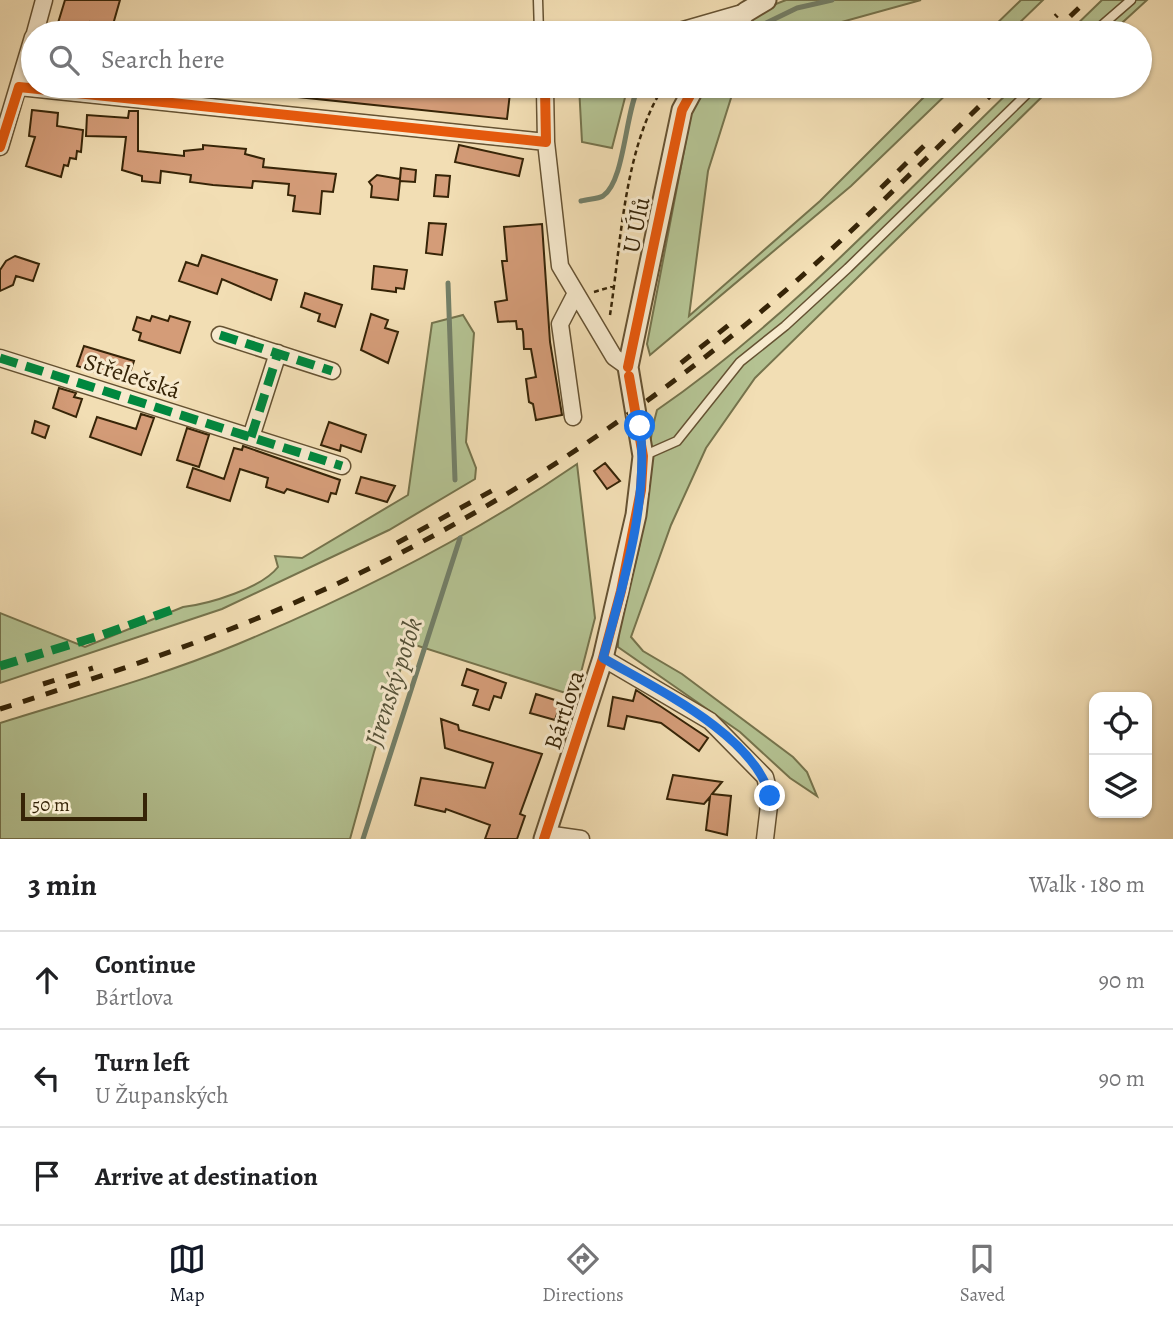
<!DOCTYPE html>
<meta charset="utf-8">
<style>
:root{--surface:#fff;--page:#f6f6f6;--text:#202124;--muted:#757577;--line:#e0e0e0;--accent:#111827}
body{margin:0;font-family:Alegreya,serif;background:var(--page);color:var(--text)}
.controls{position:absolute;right:21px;bottom:21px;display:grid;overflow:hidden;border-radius:14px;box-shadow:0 2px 5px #0004}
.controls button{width:63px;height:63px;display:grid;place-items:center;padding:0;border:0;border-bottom:2px solid var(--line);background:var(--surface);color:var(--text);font:35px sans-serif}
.scale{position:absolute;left:21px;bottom:18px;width:126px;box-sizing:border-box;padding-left:7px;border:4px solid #362407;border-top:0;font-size:19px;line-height:24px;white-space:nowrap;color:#362407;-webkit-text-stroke:5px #f7eace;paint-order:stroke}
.stop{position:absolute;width:21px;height:21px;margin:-16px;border:5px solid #1a73e8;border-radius:50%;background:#fff}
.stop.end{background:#1a73e8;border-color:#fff;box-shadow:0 2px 7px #0008}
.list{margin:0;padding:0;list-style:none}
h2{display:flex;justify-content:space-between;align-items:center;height:91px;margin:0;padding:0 28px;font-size:30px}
h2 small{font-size:23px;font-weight:400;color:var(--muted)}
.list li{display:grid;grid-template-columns:46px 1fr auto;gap:21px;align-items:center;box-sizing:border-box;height:98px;padding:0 28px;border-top:2px solid var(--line)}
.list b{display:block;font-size:26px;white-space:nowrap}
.list p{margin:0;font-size:23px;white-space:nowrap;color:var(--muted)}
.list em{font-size:23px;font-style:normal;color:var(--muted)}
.icon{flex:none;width:38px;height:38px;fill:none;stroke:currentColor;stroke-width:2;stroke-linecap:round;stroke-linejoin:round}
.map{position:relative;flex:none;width:1173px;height:839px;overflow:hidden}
.search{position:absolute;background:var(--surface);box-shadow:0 2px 5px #0004;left:21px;right:21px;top:21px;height:77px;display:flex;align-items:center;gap:18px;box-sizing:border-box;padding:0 24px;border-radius:38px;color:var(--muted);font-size:26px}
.sheet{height:385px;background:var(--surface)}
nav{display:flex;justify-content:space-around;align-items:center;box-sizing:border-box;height:98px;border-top:2px solid var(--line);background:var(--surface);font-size:19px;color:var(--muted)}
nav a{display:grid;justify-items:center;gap:4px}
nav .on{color:var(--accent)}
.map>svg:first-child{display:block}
.green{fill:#b4c292;stroke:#75734c;stroke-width:2}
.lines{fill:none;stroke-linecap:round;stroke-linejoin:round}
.stream{stroke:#737f68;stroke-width:5}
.building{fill:#d49c78;stroke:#362407;stroke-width:2}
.service-casing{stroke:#655232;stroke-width:11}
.minor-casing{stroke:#655232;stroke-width:19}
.tertiary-casing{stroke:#655232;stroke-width:23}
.path{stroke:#362407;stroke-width:2.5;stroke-dasharray:5 3.5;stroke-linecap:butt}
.service{stroke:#f7eace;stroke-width:8}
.minor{stroke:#f7eace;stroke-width:16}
.tertiary{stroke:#f7eace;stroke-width:19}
.rail{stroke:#362407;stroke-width:5;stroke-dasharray:12 12;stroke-linecap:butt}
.quiet{stroke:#00873e;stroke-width:9;stroke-dasharray:18 9;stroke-linecap:butt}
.cycleway-casing{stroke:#f7eace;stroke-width:15}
.cycleway{stroke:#e8590c;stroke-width:10}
.route{stroke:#1a73e8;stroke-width:9}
.labels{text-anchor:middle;stroke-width:6;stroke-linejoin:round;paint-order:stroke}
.street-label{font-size:24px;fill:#362407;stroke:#f7eace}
.water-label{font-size:26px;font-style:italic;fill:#555238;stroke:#f7eace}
</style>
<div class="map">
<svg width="1173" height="839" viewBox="0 0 1173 839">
<rect width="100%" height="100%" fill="#f2deb4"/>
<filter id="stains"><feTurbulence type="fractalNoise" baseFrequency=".00286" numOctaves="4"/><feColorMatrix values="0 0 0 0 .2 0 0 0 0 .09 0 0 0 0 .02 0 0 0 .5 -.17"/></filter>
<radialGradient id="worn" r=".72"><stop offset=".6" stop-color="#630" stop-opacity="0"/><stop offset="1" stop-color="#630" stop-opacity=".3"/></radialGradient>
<path class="green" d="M786,0H921L802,33H738L758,11Z
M1021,0H1043L1009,33H987Z
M1102,0H1147L1111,33H1068Z
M579,86H628L612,148L582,142Z
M705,86H740L731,98L708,171L689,316L820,201L935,86H955L851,186L650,355L647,344L691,114Z
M1015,86H1053L755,378L706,448L671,525L631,637L643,651L682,674L793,757L807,772L817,796L790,778L740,732L618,647C618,612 634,577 640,542C647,498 645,453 657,410C789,319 900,197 1015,86Z
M463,315L474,333L466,442L476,468L475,479L389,530L222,609L0,683V613L85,647L183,607C209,604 262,588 278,567L275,556L302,558L408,495L432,323Z
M577,464L595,618L575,696L409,643L374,752L350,839H0V723C80,698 161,676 238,644C353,596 474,535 577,464Z"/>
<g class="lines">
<path class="stream" d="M760,26L797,8L832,0
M581,201C588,199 598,199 603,196C625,181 625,112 639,86
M448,283L455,480
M363,839L460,538"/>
</g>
<path class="building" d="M65,0H120L112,28L90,22L89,33H72V27L58,23Z
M280,86L413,89V86H499V92L510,93L507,119L279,95Z
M32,110L58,113L57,126L83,130L81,152L77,151L76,159L70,158L68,166L64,165L61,177L26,166L35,137L29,136Z
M129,111H138V151L184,156V151L203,149V145L246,149L245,154L264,159L263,167L336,174L333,192L322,191L320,214L293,211L295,196L288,195L289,184L253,181L252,188L213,185L190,182L191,175L161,171L160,183L142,181V176L122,170L126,137L86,136L87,115L128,118Z
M459,145L523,159L519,176L455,162Z
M401,168L416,170L415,182L400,181L398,200L371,197L372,186L369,182L377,175L400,179Z
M436,175L450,176L448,197L434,196Z
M429,223L446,224L442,255L426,253Z
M542,224L550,342L562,415L536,420L533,404L529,402L526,379L536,377L531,349H524L523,332L522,329H517L516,321L498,322L495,302L507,300L502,261H507L504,227Z
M202,255L277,280L271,300L222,279L217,294L179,281L186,262L198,266Z
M15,256L39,264L33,281L16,276L13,285L0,291V270L6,261Z
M374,266L407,270L404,289L396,288V292L372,289Z
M305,293L342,305L335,327L318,321L320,314L301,307Z
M371,314L388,320L385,328L398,332L388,363L361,350Z
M152,316L168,321L170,316L190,322L180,353L139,340L141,333L133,330L137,317L150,321Z
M84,346L134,361L127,382L77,366Z
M59,388L76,393L74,397L82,399L76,417L53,408Z
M141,414L154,418L141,455L90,437L97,417L136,429Z
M35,421L49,426L45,438L32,433Z
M329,422L366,435L361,452L341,445L340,451L321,445Z
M187,428L209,435L199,467L177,460Z
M243,446L340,480L336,494L331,493L328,502L287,489L284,493L266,487L268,478L240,469L230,501L187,487L193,468L224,479L234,448L242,450Z
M605,463L620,481L607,489L594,471Z
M361,477L395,486L387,502L356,493Z
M467,669L506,683L501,698L494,696L489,710L473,705L478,690L462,685Z
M636,690L708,738L699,751L661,723L627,716L624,729L608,726L613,697L633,701Z
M536,694L561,702L555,720L530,713Z
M441,719L458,725L459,730L542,754L520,814L525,816L517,839H485L490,825L446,809L445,812L415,805L421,778L485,788L493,763L445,748Z
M673,775L722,782L712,794L731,796L727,835L706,830L710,797L704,804L667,799Z"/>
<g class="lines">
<g class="service-casing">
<path id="service" d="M538,0L539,33
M1093,33L1131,0
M643,456L677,441L740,362L785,326L848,268L1035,86"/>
</g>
<g class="minor-casing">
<path id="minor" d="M35,33L44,0
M673,33L746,12
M549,86L545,88L546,142L560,266L614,357L628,367
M19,87L546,142
M0,147L33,37
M220,335L332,371
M0,358L342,466
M573,417L560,324L575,295
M251,437L278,353
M603,658L710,721L765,777L770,797L765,839
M546,834L581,839"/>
</g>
<g class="tertiary-casing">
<path id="tertiary" d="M727,33L746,12L766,0
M544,839L603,658L636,515L643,456L628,367L682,110L695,86"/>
</g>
<path class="path" d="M570,86V87
M594,292L614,286
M610,315C621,244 624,147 664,86"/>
<use href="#service" class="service"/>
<use href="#minor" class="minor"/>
<use href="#tertiary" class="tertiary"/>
<path class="rail" d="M1038,33L1057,15
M1053,33L1087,0
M881,188L931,139
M681,363L730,324
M397,543L495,489
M43,684L93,668
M0,709C109,674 217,638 321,591C460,529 589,448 709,354C813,273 906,178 1000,86"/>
<path class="quiet" d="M220,335L332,371
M0,358L342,466
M251,437L278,353
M0,666L102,635L177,608"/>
<g class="cycleway-casing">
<path id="cycleway" d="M0,147L19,87L546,142L545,88L549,86
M628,367L682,110L695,86
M544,839L603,658L621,591L641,490L643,456L629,376"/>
</g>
<use href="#cycleway" class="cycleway"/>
</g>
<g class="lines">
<path class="route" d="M640,426C649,504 623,584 603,658C656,689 753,734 770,796"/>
</g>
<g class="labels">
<g class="street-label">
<text transform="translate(636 225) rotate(-78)" y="8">U Úlů</text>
<text transform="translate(132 376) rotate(18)" y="8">Střelečská</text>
<text transform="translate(564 710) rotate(-72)" y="8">Bártlova</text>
</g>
<g class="water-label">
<text transform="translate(393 682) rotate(-72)" y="9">Jirenský potok</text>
</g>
</g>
<rect width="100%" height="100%" filter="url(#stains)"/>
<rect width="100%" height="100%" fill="url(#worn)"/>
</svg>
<div class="controls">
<button><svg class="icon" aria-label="locate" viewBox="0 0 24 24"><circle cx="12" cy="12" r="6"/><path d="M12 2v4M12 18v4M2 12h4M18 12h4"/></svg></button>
<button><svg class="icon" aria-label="layers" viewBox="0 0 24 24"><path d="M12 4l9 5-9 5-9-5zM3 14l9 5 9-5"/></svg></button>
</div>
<div class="scale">50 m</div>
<div class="stop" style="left:640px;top:426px"></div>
<div class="stop end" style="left:770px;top:796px"></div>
<div class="search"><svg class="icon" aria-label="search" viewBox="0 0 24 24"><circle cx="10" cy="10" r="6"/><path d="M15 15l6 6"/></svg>Search here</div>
</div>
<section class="sheet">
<h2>3 min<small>Walk · 180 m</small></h2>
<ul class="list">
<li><svg class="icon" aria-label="ahead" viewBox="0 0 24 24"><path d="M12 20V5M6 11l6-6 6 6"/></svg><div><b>Continue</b><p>Bártlova</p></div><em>90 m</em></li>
<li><svg class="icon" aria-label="left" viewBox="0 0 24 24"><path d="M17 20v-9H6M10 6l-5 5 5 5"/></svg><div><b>Turn left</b><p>U Županských</p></div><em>90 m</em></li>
<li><svg class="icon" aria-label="arrive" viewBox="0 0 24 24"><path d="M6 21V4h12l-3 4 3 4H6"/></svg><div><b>Arrive at destination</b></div></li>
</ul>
</section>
<nav>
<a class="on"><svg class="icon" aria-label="map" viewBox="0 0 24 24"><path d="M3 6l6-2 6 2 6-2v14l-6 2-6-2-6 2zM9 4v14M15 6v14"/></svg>Map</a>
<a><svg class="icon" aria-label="directions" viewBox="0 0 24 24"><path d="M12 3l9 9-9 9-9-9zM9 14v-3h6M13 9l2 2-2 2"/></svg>Directions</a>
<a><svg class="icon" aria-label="saved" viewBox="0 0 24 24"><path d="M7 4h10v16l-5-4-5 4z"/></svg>Saved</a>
</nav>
